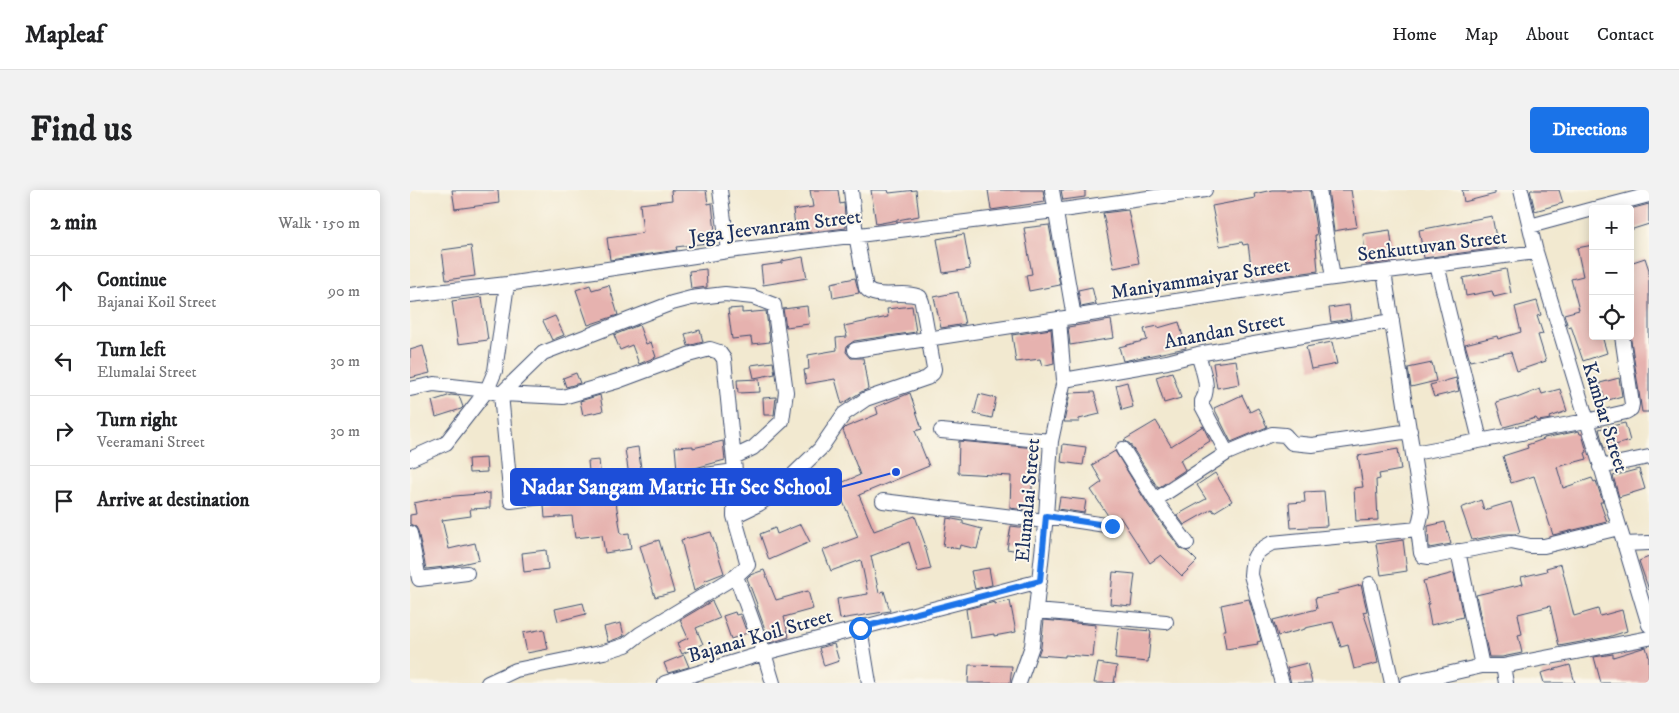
<!DOCTYPE html>
<meta charset="utf-8">
<style>
:root{--surface:#fff;--page:#f2f2f2;--text:#202124;--muted:#757577;--line:#e0e0e0;--accent:#1a73e8}
body{margin:0;font-family:"IM FELL DW Pica",serif;background:var(--page);color:var(--text)}
.controls{position:absolute;right:15px;top:15px;display:grid;overflow:hidden;border-radius:5px;box-shadow:0 2px 12px #0003}
.controls button{width:45px;height:45px;display:grid;place-items:center;padding:0;border:0;border-bottom:1px solid var(--line);background:var(--surface);color:var(--text);font:25px sans-serif}
.stop{position:absolute;width:15px;height:15px;margin:-11px;border:4px solid #1a73e8;border-radius:50%;background:#fff}
.stop.end{background:#1a73e8;border-color:#fff;box-shadow:0 1px 5px #0008}
.list{margin:0;padding:0;list-style:none}
h2{display:flex;justify-content:space-between;align-items:center;height:65px;margin:0;padding:0 20px;font-size:21px}
h2 small{font-size:16px;font-weight:400;color:var(--muted)}
.list li{display:grid;grid-template-columns:32px 1fr auto;gap:15px;align-items:center;box-sizing:border-box;height:70px;padding:0 20px;border-top:1px solid var(--line)}
.list b{display:block;font-size:19px;white-space:nowrap}
.list p{margin:0;font-size:16px;white-space:nowrap;color:var(--muted)}
.list em{font-size:16px;font-style:normal;color:var(--muted)}
.icon{flex:none;width:28px;height:28px;fill:none;stroke:currentColor;stroke-width:2;stroke-linecap:round;stroke-linejoin:round}
.map{position:relative;flex:none;width:1239px;height:493px;overflow:hidden;border-radius:5px}
header{display:flex;align-items:center;gap:30px;box-sizing:border-box;height:70px;padding:0 25px;background:var(--surface);border-bottom:1px solid var(--line)}
header strong{font-size:24px}
nav{display:flex;gap:28px;margin-inline-start:auto;font-size:18px}
.intro{display:flex;align-items:center;justify-content:space-between;box-sizing:border-box;height:120px;padding:0 30px}
h1{margin:0;font-size:35px}
.button{padding:12px 22px;border-radius:5px;background:var(--accent);color:#fff;font-size:18px;font-weight:700}
main{display:flex;gap:30px;padding:0 30px}
aside{flex:1;background:var(--surface);border-radius:5px;box-shadow:0 2px 12px #0003}
.map>svg:first-child{display:block}
.building{fill:#e6b2af}
.lines{fill:none;stroke-linecap:round;stroke-linejoin:round}
.minor-casing{stroke:#3b4b6f;stroke-width:16}
.minor{stroke:#fff;stroke-width:14}
.route{stroke:#1a73e8;stroke-width:6}
.labels{text-anchor:middle;stroke-width:4;stroke-linejoin:round;paint-order:stroke}
.street-label{font-size:20px;fill:#1b2f5e;stroke:#fbf7ec}
.leader{fill:none;stroke:#1d4ed8;stroke-width:2}
.callout-dot{fill:#1d4ed8;stroke:#fbf7ec;stroke-width:2}
.callout{fill:#1d4ed8;stroke:#1d4ed8;stroke-width:2}
.callout-label{font-size:21px;text-anchor:middle;font-weight:bold;fill:#fff}
</style>
<header>
<strong>Mapleaf</strong>
<nav><a>Home</a><a>Map</a><a>About</a><a>Contact</a></nav>
</header>
<div class="intro"><h1>Find us</h1><a class="button">Directions</a></div>
<main>
<aside>
<h2>2 min<small>Walk · 150 m</small></h2>
<ul class="list">
<li><svg class="icon" aria-label="ahead" viewBox="0 0 24 24"><path d="M12 20V5M6 11l6-6 6 6"/></svg><div><b>Continue</b><p>Bajanai Koil Street</p></div><em>90 m</em></li>
<li><svg class="icon" aria-label="left" viewBox="0 0 24 24"><path d="M17 20v-9H6M10 6l-5 5 5 5"/></svg><div><b>Turn left</b><p>Elumalai Street</p></div><em>30 m</em></li>
<li><svg class="icon" aria-label="right" viewBox="0 0 24 24"><path d="M7 20v-9h11M14 6l5 5-5 5"/></svg><div><b>Turn right</b><p>Veeramani Street</p></div><em>30 m</em></li>
<li><svg class="icon" aria-label="arrive" viewBox="0 0 24 24"><path d="M6 21V4h12l-3 4 3 4H6"/></svg><div><b>Arrive at destination</b></div></li>
</ul>
</aside>
<div class="map">
<svg width="1239" height="493" viewBox="0 0 1239 493">
<rect width="100%" height="100%" fill="#fbf7ec"/>
<filter id="ink" filterUnits="userSpaceOnUse"><feTurbulence type="fractalNoise" baseFrequency=".02" numOctaves="2"/><feDisplacementMap in="SourceGraphic" scale="10" xChannelSelector="R" yChannelSelector="G"/><feConvolveMatrix kernelMatrix="1 2 1 2 8 2 1 2 1" color-interpolation-filters="sRGB"/></filter>
<filter id="wash" filterUnits="userSpaceOnUse"><feTurbulence type="fractalNoise" baseFrequency=".0096" numOctaves="4" result="noise"/><feDisplacementMap in="SourceGraphic" scale="20" xChannelSelector="R" yChannelSelector="G"/><feGaussianBlur stdDeviation="1.12" result="paint"/><feColorMatrix in="noise" values="0 0 0 0 0 0 0 0 0 0 0 0 0 0 0 0 0 1.4 0 .05"/><feComposite in="paint" operator="in"/></filter>
<g filter="url(#wash)">
<rect width="100%" height="100%" fill="#f2e9d0"/>
<g id="blocks">
<path class="building" d="M42,0H88L89,13L45,19Z
M261,0H296L298,14L302,13L306,52L266,57L267,60L200,70L197,48L233,43L230,14L262,10Z
M400,0H428L430,14L434,13L436,38L386,44L383,20L403,17Z
M461,0H478L479,3L506,0L509,26L466,34Z
M578,0H633L635,12L581,20Z
M651,0H675V7L653,10Z
M862,0H900L907,45H905L908,81L843,90L838,54L833,55L832,52L810,56L802,16L845,8L844,4Z
M918,0H941L947,37L924,41Z
M1052,0H1085V4L1054,12Z
M1120,0H1149L1153,13L1125,21Z
M1239,14V34L1220,40V19Z
M718,20L729,73L704,78L693,23Z
M1082,26L1088,58L1014,68L1009,40Z
M639,35L650,95L619,101L616,85L622,84L614,38Z
M980,40L984,71L956,75L953,44Z
M554,44L560,79L533,83L527,49Z
M1183,55V108H1180L1183,121V146H1192L1197,163L1173,171L1161,136L1158,137L1154,124L1169,120L1161,89L1173,86L1167,58Z
M61,56L65,86L36,90L32,60Z
M393,67L397,88L353,95L351,76L372,73V71Z
M1235,68L1239,80V222H1232L1220,144V73Z
M296,79L297,97L281,99L279,81Z
M1096,79L1101,103L1084,107L1082,101L1056,106L1053,88Z
M445,88L449,103L423,108L421,93Z
M180,95L182,100L199,95L208,125L178,135L166,100Z
M682,97L686,114L671,117L668,100Z
M548,102L555,134L531,138L524,107Z
M72,107L78,150L48,154L42,111Z
M1127,111L1131,125L1127,126L1133,144L1128,145L1136,171L1107,181L1101,162L1060,171L1055,154L1087,146L1088,149L1111,142L1105,117Z
M939,115L941,129L921,132L919,118Z
M397,116L399,134L376,137L373,119Z
M502,116L506,142L444,151L437,156L436,162L441,168H453L458,199L451,202L432,214L425,189L396,194L394,180L399,179L398,165L427,160L426,148L437,147L434,136L478,127L477,119Z
M332,118V123L356,121L360,152L342,154L341,147L322,149L318,119Z
M145,126L154,145L142,150L133,131Z
M701,130L704,148L660,155L658,137Z
M769,132L776,158L713,171L709,157L737,150L734,139L748,136V138Z
M229,135L236,154L241,152L246,167L229,174L222,155L210,160L204,145Z
M641,139L644,173L632,176L630,169L606,172L602,145Z
M290,140L293,152L278,156L275,144Z
M922,152L927,174L901,179L896,157Z
M13,156L20,183L0,188V160Z
M826,170L830,194L807,198L803,173Z
M363,172L365,184L344,188L341,175Z
M1022,173L1026,191L1001,197L998,178Z
M762,182L771,208L754,213L746,187Z
M166,183L170,193L156,197L153,188Z
M1046,188L1049,201L1024,207L1020,195Z
M1209,188L1212,206L1195,211L1190,193Z
M349,189L350,202L328,203L327,190Z
M717,192L723,217L712,220L706,195Z
M1130,199L1132,204L1150,199L1157,221L1140,227L1141,229L1128,231L1126,228L1094,237L1086,212L1106,206L1107,208Z
M684,202L690,224L669,229V232H654L660,203Z
M500,203L512,239L505,241L519,276L449,305L464,341L505,326L515,354L514,353L521,379L508,382L499,352L461,366L469,403L474,401L480,421L430,429L427,409L458,404L451,370L421,381L413,360L448,347L426,295L450,285L433,240L436,237L468,224L466,217Z
M569,204L586,208L582,228L564,224Z
M41,205L49,206L53,217L51,219L26,227L22,211Z
M190,205L193,221L173,225L170,211Z
M832,205L840,222L848,218L857,237L821,252L804,218Z
M366,207L364,225H354L353,208Z
M746,231L761,256L793,236L800,251L770,270L775,280L748,298L720,254L714,250Z
M1215,233L1220,251L1194,258L1189,239Z
M1169,241L1170,244H1172L1177,262L1175,263L1177,269L1147,277L1153,298L1182,288L1184,292L1186,291L1193,312H1190L1197,332L1143,345L1124,286L1101,293L1093,266L1118,258L1117,255L1134,249V248Z
M313,251L315,270L285,278L267,280L265,257L283,256V258Z
M549,251L626,258L624,288H622V321L600,318L601,286L548,283Z
M653,254L676,257L673,275L651,272Z
M228,257L232,285L219,286L215,259Z
M988,259L991,280L969,284L970,289L966,290L968,330L946,331L944,298L953,297L948,266Z
M705,261L738,315L770,358L778,362L787,371L772,386L751,365L740,373L710,327L707,329L699,327L681,300L692,292L682,275Z
M76,268L77,282L59,283L58,269Z
M189,270L191,290L180,292L178,271Z
M1229,279L1235,299L1209,307L1203,286Z
M805,283L822,311L804,322L802,319L774,335L767,325L796,309L787,295Z
M914,301L917,336L881,338L879,313L895,312L894,302Z
M80,303V318L60,319L61,326L32,330L39,359L65,353L69,370L43,376L16,379L8,341L6,337L0,334V325L6,324L4,313L33,307Z
M205,306L211,344L219,343L221,359L195,363L192,345L165,348L162,326L135,328L134,315Z
M650,307L676,310L674,323L648,319Z
M1071,310L1074,320L1101,312L1110,342L1105,344H1093L1062,350L1051,318Z
M537,328L553,331V334L572,339L567,359L550,355L549,359L533,356Z
M1035,332L1041,354L1019,358L1018,336Z
M391,334L400,352L359,370L350,344L365,338L367,344Z
M601,336L617,338L614,362L597,359Z
M301,342L314,383L294,391L295,394L284,401L271,350Z
M249,350L264,402L245,407L230,356Z
M993,350L997,381L971,385L966,354Z
M136,360L138,379L114,382L112,363Z
M1239,367V400L1229,371Z
M1151,374L1164,426L1188,419L1190,426L1212,420L1217,441L1198,447L1149,456L1140,416L1108,424L1112,444L1108,445L1112,463L1092,467H1079L1066,405L1113,394L1111,387L1137,381L1136,378Z
M579,378L582,395L565,399L561,381Z
M354,380L366,410L398,401L403,419L374,427L379,447L360,453L347,417H348L337,388L340,385Z
M703,382L725,384L721,416L700,414Z
M1044,383L1053,427L1021,435L1017,414H1019L1013,391Z
M951,395L957,421L953,422L965,457L968,473L944,479L938,455L931,457L923,432L895,438V439L868,446L863,430L907,419L905,408L929,403L928,401Z
M839,409L851,451L847,452L848,454L816,459L813,440H816L811,415Z
M302,411L310,428L286,438L293,454L272,464L267,453L278,448L270,430Z
M600,411L606,442L584,446V444L560,448L556,419L585,412V414Z
M173,413L176,424L148,431L145,419Z
M325,422L326,425L330,424L337,443L321,449L313,426Z
M634,430L686,435L683,467L655,465V467L628,465L631,457Z
M211,433L214,446L198,452L194,437Z
M708,438L741,441L738,472L705,469Z
M134,439L138,459L117,463L113,443Z
M424,454L429,471L414,476L409,458Z
M1236,457L1239,467V493H1191L1184,467L1203,464V467Z
M274,465L279,477L258,483L254,473Z
M688,473L707,476L704,493H684Z
M897,473L902,493H881L877,478Z
M559,475L602,476L600,493H558Z
M1160,475L1165,493H1134L1131,483Z"/>
</g>
</g>
<g filter="url(#ink)">
<use href="#blocks" fill-opacity="0" stroke="#3b4b6f" stroke-width="1"/>
<g class="lines">
<g class="minor-casing">
<path id="minor" d="M310,0L318,61
M642,0L664,127
M909,0L923,88
M1111,0L1126,62L1239,435
M1185,19L1239,5
M1120,36L1183,19
M1027,75L1070,250
M974,82L1012,321L1008,339L1011,363L1013,366L1019,367L1101,352L1120,356H1134L1209,338
M0,105L97,94L318,61L645,21L795,0
M445,160L877,94L1126,62
M788,164C792,179 801,198 792,211V216L817,263
M654,190L757,172L788,164L850,153L982,131
M0,199L24,194L77,200L91,204L153,207L208,191L278,165L300,159L309,162L314,169L325,281L324,326L338,375L326,386L230,444L216,455L194,462L106,480L78,493
M91,204L133,163L262,113L281,108L315,104L343,107L364,115L376,202L372,231L343,258L324,267
M91,204L101,311L325,281
M531,241L641,251
M713,259L745,310L777,353
M1004,263L1176,231L1216,222L1221,219L1222,214L1212,146
M0,269L36,253L77,200L85,181L97,94
M1190,277L1239,267
M745,310L817,263L862,244L875,245L882,253L902,255L1000,241
M473,311L635,331
M324,326L349,314L362,305L410,259L434,224L456,209L517,188L523,183L524,179L512,112L510,107C493,99 465,111 456,98L446,45L441,0
M636,326L702,336
M0,343L9,389L57,383
M1214,354L1239,353
M1048,361L1072,476
M326,386L354,463L363,493
M960,394L982,493
M626,421L756,432
M450,438L459,493
M1093,476L1096,493
M255,493L354,463L630,391
M609,493L622,456L636,326L641,251L654,190L649,130
M872,493L841,385C842,366 845,362 862,353L1008,339
M997,493L1072,476H1093L1239,448"/>
</g>
<use href="#minor" class="minor"/>
</g>
</g>
<g class="lines" filter="url(#ink)">
<path class="route" d="M450,438L630,391L636,326L702,336"/>
</g>
<g class="labels">
<g class="street-label">
<text transform="translate(365 36) rotate(-7)" y="7">Jega Jeevanram Street</text>
<text transform="translate(1022 55) rotate(-7)" y="7">Senkuttuvan Street</text>
<text transform="translate(790 88) rotate(-9)" y="7">Maniyammaiyar Street</text>
<text transform="translate(814 140) rotate(-11)" y="7">Anandan Street</text>
<text transform="translate(1196 227) rotate(73)" y="7">Kambar Street</text>
<text transform="translate(617 310) rotate(-85)" y="7">Elumalai Street</text>
<text transform="translate(350 445) rotate(-16)" y="7">Bajanai Koil Street</text>
</g>
</g>
<path class="leader" d="M486 282L431 297"/>
<circle class="callout-dot" cx="486" cy="282" r="5"/>
<rect class="callout" x="101" y="279" width="330" height="36" rx="5"/>
<g class="callout-label">
<text x="266" y="304">Nadar Sangam Matric Hr Sec School</text>
</g>
</svg>
<div class="controls">
<button>+</button>
<button>−</button>
<button><svg class="icon" aria-label="locate" viewBox="0 0 24 24"><circle cx="12" cy="12" r="6"/><path d="M12 2v4M12 18v4M2 12h4M18 12h4"/></svg></button>
</div>
<div class="stop" style="left:450px;top:438px"></div>
<div class="stop end" style="left:702px;top:336px"></div>
</div>
</main>
